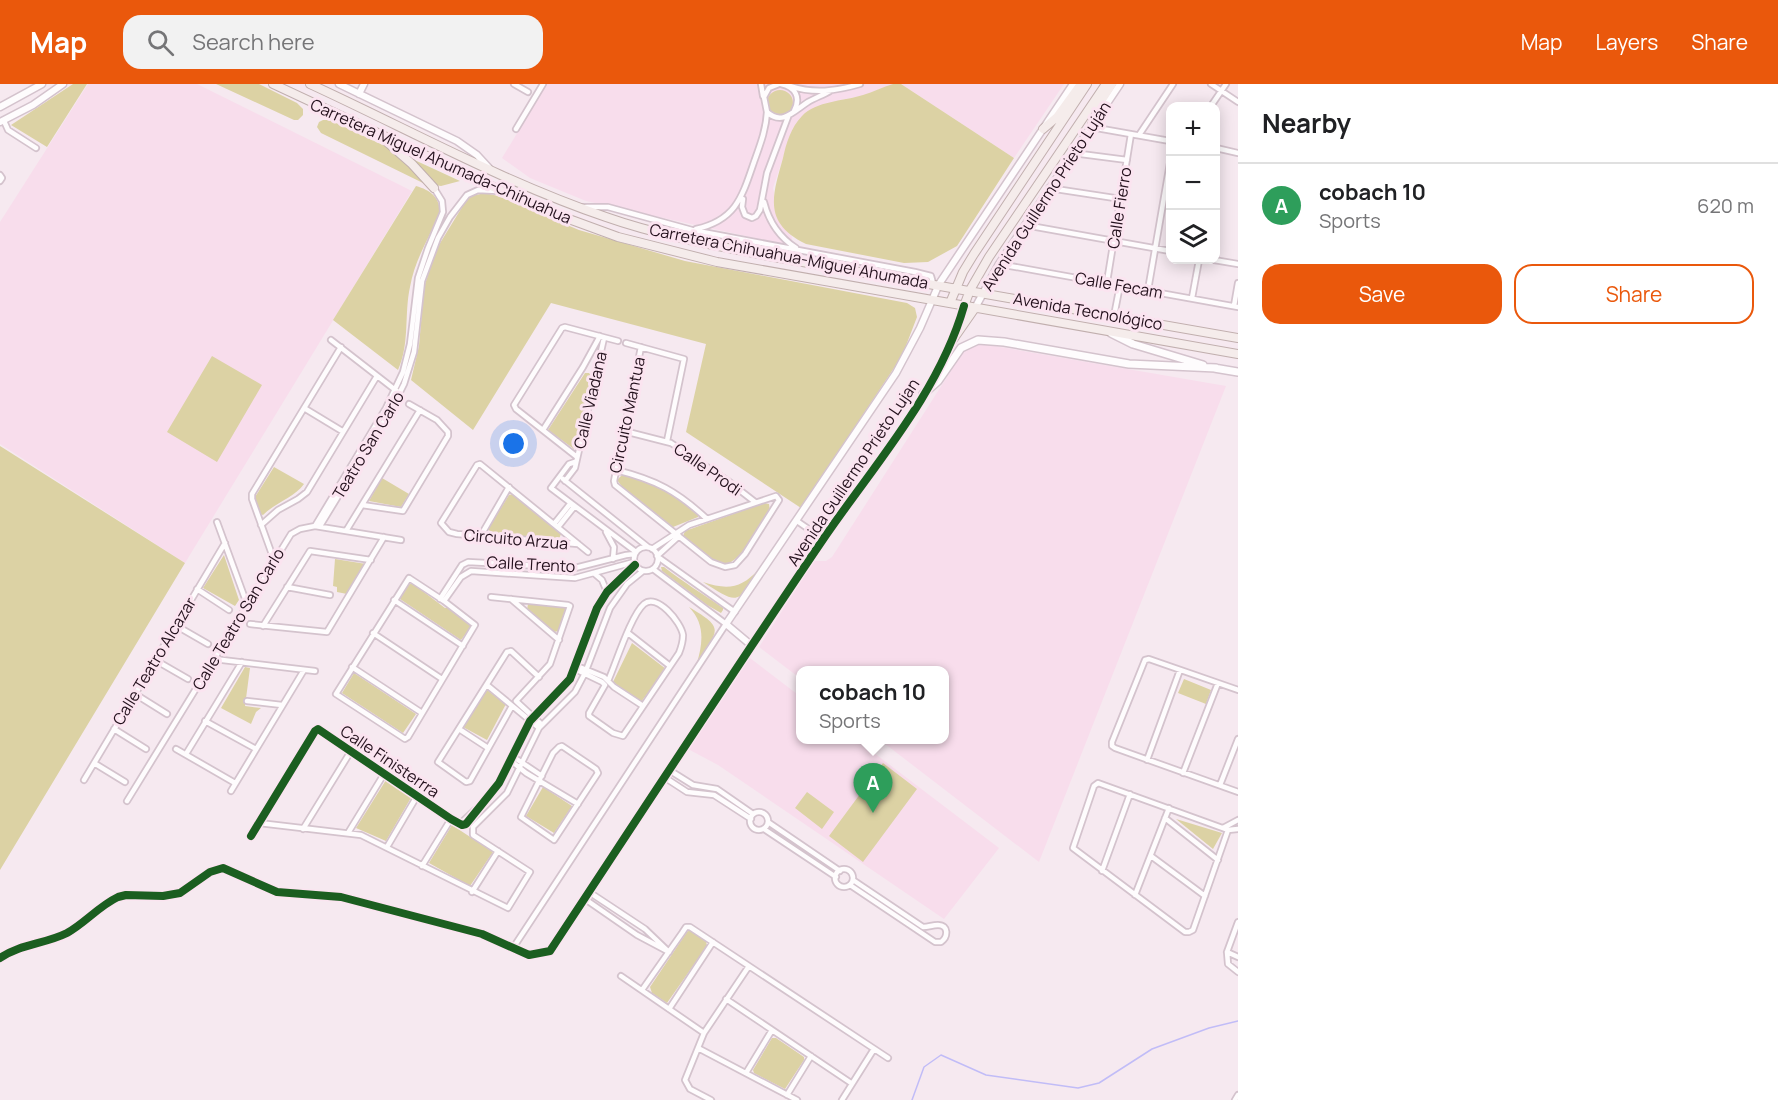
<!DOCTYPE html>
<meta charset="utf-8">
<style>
:root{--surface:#fff;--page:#f2f2f2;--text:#202124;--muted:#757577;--line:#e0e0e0;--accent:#ea580c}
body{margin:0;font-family:Manrope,sans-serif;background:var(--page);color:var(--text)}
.controls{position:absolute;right:18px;top:18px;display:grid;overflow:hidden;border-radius:12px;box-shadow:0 3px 15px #0003}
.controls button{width:54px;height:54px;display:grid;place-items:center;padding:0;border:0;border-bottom:2px solid var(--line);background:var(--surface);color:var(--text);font:30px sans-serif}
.you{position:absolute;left:514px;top:360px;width:21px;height:21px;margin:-15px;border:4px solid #fff;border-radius:50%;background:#1a73e8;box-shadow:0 0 0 9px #1a73e833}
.badge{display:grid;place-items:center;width:39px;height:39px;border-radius:50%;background:var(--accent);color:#fff;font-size:20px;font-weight:700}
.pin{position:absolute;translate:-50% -50px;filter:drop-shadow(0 2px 3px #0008)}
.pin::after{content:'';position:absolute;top:32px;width:21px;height:18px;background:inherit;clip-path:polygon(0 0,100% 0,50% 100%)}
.popup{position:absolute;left:796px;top:582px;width:153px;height:78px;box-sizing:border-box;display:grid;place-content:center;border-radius:12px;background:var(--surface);filter:drop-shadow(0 2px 4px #0005);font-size:20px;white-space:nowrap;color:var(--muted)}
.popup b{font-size:22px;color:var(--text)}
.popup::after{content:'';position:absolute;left:50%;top:100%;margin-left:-12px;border:12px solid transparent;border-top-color:var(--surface)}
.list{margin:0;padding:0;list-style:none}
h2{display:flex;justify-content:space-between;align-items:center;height:78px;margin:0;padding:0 24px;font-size:26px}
h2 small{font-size:20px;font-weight:400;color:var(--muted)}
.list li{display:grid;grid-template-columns:39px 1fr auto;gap:18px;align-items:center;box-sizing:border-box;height:84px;padding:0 24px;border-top:2px solid var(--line)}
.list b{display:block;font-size:22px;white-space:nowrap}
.list p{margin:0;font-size:20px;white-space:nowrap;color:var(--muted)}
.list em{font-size:20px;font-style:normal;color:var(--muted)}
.actions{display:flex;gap:12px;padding:18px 24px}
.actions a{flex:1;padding:14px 0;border:2px solid var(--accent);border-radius:18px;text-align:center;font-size:21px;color:var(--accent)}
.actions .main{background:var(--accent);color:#fff}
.icon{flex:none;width:33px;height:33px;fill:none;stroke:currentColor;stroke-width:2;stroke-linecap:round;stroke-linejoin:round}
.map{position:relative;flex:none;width:1238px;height:1016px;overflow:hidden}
header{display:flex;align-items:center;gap:36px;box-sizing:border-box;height:84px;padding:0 30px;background:var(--accent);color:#fff}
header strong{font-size:28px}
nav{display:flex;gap:33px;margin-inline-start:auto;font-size:21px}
.search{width:420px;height:54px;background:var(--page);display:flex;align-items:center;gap:15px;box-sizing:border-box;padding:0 21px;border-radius:18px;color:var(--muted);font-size:22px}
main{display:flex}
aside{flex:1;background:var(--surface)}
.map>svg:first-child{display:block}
.built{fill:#f8ddec}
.green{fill:#dcd2a4}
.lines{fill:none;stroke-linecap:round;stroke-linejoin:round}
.stream{stroke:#c1bcf7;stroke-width:1.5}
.minor-casing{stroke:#d4c3cd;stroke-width:8}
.tertiary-casing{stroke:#d4c3cd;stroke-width:9}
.secondary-casing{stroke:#d4c3cd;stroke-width:10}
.primary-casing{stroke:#c1afae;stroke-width:10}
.minor{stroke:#fefcfd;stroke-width:4.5}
.tertiary{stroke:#fefcfd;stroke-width:6}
.secondary{stroke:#fefcfd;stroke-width:7}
.primary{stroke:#f5eceb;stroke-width:8}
.cycleway-casing{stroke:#fbe4f0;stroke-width:11}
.cycleway{stroke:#1b5e20;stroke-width:8}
.labels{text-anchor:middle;stroke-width:6;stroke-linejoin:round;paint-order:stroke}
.street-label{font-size:16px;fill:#23101c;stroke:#fbe4f0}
</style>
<header>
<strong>Map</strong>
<div class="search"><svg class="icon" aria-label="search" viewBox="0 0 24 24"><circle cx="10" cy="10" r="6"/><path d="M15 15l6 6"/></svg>Search here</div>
<nav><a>Map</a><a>Layers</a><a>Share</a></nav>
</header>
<main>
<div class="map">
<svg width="1238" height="1016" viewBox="0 0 1238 1016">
<rect width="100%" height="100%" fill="#f6e9f0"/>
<path class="built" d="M88,0H197L412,107L185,479L0,360V138Z
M547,0H893L862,12L840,16L793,44L773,104L781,141L792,153L791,162L586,117L530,94L502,74Z
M901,0H1064L1014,74Z
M979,261H989L1226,302L1039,778L880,656H945V586H801V595L759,563L814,477H826L832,473L963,268L970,263Z
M750,574L801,613V656H857L999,764L944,835L718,681L688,665Z"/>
<path class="green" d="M73,0H87L47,63L11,41Z
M216,0H259L297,19L303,25V31L298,36H294Z
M893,0H901L1014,74L957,162L928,178L904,179L806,160C763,139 772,113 783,74C786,60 791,43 802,32C816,17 844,17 863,11C873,8 883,3 893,0Z
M767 19a13 13 0 1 1 26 0a13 13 0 1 1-26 0Z
M323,36H330L391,65L424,96L423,99L321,49L317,43L319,38Z
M408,73L460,97L441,102L435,101Z
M416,102C430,106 440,113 440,129C429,154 415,175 410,203C404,230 410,260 398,286L333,236Z
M485,109L498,112L579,146L685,177L907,219L915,224L917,233L902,272L801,424L686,348L706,260L551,219L473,346L411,296L419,262L424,203L437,164L464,120L471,112Z
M212,272L262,301L217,378L167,348Z
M585,289H589L592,293L574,365L548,346Z
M0,362L185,479L0,786Z
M274,383L304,400C294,414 276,418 263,431L260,430L255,413Z
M623,390L656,400L698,429V433L673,443L623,404L617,396Z
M382,394L409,410L401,423L369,417Z
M513,410L561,450L559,455L492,450L488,445L509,411Z
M764,419L769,420L770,427C761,440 739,484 721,480C711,478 692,459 683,452L685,447Z
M224,471L239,516L235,522L203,504Z
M335,475L366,480L347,510L337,508V503L333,502Z
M661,483H664C683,498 703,510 723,524V526L721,529L707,521L662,487Z
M759,485C739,523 736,519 703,498C727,506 741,505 759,485Z
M412,499L445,524L450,523L469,539L471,543L461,556L400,515L406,502Z
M528,520L565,522L567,526L559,547L554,548L527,526Z
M689,523C726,545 718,545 697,579C703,558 705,540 689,523Z
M632,559L666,585L641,618L613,598Z
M245,583L250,584L245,622L261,624L256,628L251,640L221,624Z
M354,589L416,630L403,649L342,609Z
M1184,595L1211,606L1206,620L1178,609Z
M487,606L506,620L487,656L463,643Z
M883,679L917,705L863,778L829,752Z
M386,696L412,712L386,757L356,744Z
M543,703L572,722L554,749L526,732Z
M807,708L834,728L822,745L795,724Z
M1176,735L1222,749L1213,765Z
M452,741L493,768L470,802L429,779Z
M690,846L706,857L707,862L667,919L652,909L650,903L687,848Z
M772,954H776L804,973V976L785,1005L754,989L753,986Z"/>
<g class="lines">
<path class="stream" d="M912,1016L924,983L941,971L986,991L1078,1004L1099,999L1152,965L1209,944L1238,937"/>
<g class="minor-casing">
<path id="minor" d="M514,0L528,8
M761,0L763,12
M779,0L769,4L764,13L767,28C782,42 794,27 808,18C815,14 823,11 830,7
M781,0C796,3 801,14 794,27
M1211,0L1238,18
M790,2C814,10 836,7 860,0
M1211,22L1226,0
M4,37L8,46L36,64
M1091,43L1170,57
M516,45L543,0
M1139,51L1173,0
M1216,64L1238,69
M1073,69L1127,76
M0,91L2,94L0,97
M1049,104L1121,115
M743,115L742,123L745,131L752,134L756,132L760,126L767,89L788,33
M764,118C769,138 779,153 796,164
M583,123H608L692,146L915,188L931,192L933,199
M1025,141L1170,167
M696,145C736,136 742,113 754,78C760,61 766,46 767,28
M1214,176L1238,180
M999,180L1238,223
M1107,198L1131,50
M1148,206L1170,79
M1192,214L1199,176
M1234,222L1238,199
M1114,232L1120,201
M331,256L398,308
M626,259L684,275L667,357
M641,263L614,397L615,401L711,478L725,483L735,481L745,470L779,416L776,412L689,441L652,465
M304,324L342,347
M543,346L583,283L600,252
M624,347L671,359L728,397L755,418
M577,373L516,325L514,321L562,244L565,243L618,257
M575,378L569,380L551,404L636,468
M616,386C656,396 677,407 707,435
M563,395L648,463
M565,397L575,384L604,254
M362,421L403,427L448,352V348L437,336L409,320
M797,437L823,455
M217,438L247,520
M554,440L570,420
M261,441L278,426L298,415L307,408L377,292
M315,442L386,324L403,288L410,260L418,194L428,164L443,128L442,117L434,104
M320,442L392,324L404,300L414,268L422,197L438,154L450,133L467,111L478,106L497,107
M558,443L574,423
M346,447L420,326
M606,448L614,463L613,475
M480,453L509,403
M578,460L457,450L449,448L441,439L477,381L480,380L588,468
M634 475a12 12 0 1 1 24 0a12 12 0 1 1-24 0Z
M657,472L679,452
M658,473L735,528
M274,476L252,415V410L341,263
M595,490L602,496L607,508
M409,494L444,517L475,541L408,653L405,655L336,610Z
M287,503L330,511
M197,505L229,526
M491,513L568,521L570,522L550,580L516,617L542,641
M440,515L462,481L468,478L575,484L626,471L635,470
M511,515L559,556
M394,516L463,562
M444,517L461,493L471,487L575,494L634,478
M250,540L327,548L384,453
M175,541L208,560
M263,542L310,467L371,476
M373,549L442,595
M628,549L670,582
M214,575L315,587
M155,576L188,595
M577,582L604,593L614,603L643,622
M352,583L422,629
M575,585L602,598L605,601L589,629V632L613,649L623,652L679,569C681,564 683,558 683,551C681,538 657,509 644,520C631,531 616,579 608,597
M487,601L539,644
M1238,606L1149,575L1145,576L1112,658V662L1115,664L1238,708
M135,610L167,630
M247,617L282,621
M512,622L470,697L466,698L438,678L507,568L511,567L539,593
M205,637L256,665
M114,645L146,665
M459,645L488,664
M562,662L596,685L598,689L554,756L521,733L553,669L559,663Z
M176,665L235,699
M186,670L242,578
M512,672L542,692
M510,676L526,689L578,720
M1147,676L1180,586
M94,679L125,698
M669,686L693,701L717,705L753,730
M1183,689L1218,599
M664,693L687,708L714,711L751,735
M84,696L225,459
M1220,701L1238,655
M231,707L304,586
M127,717L291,450L300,445L315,442L401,456
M750 737a9 9 0 1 1 18 0a9 9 0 1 1-18 0Z
M1165,734L1218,776
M768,738L840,787
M259,739L361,751L508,824L530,788L473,751V743L507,709L539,644L575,608L585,589L610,524L627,500L643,487
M460,740L475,726
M1223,744L1238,736
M303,745L351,667
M764,745L836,793
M1228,746L1193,846L1189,848H1185L1073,764L1094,702L1098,699L1228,746L1238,745
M348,749L384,690
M251,752L315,647L318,645L451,735L462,741L466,740L499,699L530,637L570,595L597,524L607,508L635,481
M387,763L417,712
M1151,772L1205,812
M422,782L451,735
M835 794a9 9 0 1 1 18 0a9 9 0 1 1-18 0Z
M1102,787L1130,710
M850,801L935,858H941C948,853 949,841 938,841C932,841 929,843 923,843L853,796
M472,808L498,767
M589,808L645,845L669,868
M1135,811L1169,724
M585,815L637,851L669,868
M1238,838L1227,868L1228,880L1238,888
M513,864L726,540L653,485
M1227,868L1238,873
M0,874C20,860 45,860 67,849C85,839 99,822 118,813L126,811L163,812L180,809L210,788L223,784L277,808L341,813L482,850L529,871L550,867
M621,892L704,949
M642,906L682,849L686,843H690L888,974
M726,915L851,999
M669,925L713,858
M698,964L797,1016
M746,989L772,946
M787,1011L811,972
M711,1016L690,1005L685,996L704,949L749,882
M842,1016L874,965
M1235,1016L1238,1011"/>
</g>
<g class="tertiary-casing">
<path id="tertiary" d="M339,0L457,57L477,71L489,84
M359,10L364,0
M0,23L42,0
M0,38L33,21L63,0
M975,224L999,180L1120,0
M751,561L726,540L896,289L920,244L939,200L1073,0
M550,867C641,729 731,591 824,454C874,381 939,309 964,222"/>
</g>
<g class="secondary-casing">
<path id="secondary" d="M1111,249L1133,260L1203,281
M1214,284L1238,288
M923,310L938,297L961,264L978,256L1004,258L1129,280L1216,284"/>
</g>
<g class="primary-casing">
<path id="primary" d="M273,0L536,123L618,153L717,178L1238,270
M310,0C408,45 503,98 606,133C660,152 718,162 774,173L1238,254
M1091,43L1101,17L1112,0
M1043,45L1057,33L1081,0
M387,58L412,80L434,104
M950,219L963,188L974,170L1087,0
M964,222L970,206L989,173L1106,0
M952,257L975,224"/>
</g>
<use href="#minor" class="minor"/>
<use href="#tertiary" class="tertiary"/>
<use href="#secondary" class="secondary"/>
<use href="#primary" class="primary"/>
<g class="cycleway-casing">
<path id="cycleway" d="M251,752L315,647L318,645L451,735L462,741L466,740L499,699L530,637L570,595L597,524L607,508L635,481
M0,874C20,860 45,860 67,849C85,839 99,822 118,813L126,811L163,812L180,809L210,788L223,784L277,808L341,813L482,850L529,871L550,867C641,729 731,591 824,454C874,381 939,309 964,222"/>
</g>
<use href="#cycleway" class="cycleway"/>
</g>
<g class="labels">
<g class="street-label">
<text transform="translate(441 77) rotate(24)" y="6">Carretera Miguel Ahumada-Chihuahua</text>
<text transform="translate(1046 112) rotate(-57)" y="6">Avenida Guillermo Prieto Luján</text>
<text transform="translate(1119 124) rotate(-81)" y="6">Calle Fierro</text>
<text transform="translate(789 172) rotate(11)" y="6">Carretera Chihuahua-Miguel Ahumada</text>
<text transform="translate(1119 201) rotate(10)" y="6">Calle Fecam</text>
<text transform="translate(1088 227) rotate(10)" y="6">Avenida Tecnológico</text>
<text transform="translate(590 316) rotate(-77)" y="6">Calle Viadana</text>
<text transform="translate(627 331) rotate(-78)" y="6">Circuito Mantua</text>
<text transform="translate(368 361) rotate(-59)" y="6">Teatro San Carlo</text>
<text transform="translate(708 385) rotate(35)" y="6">Calle Prodi</text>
<text transform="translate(853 388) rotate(-56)" y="6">Avenida Guillermo Prieto Lujan</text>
<text transform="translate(516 455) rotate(5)" y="6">Circuito Arzua</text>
<text transform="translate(531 480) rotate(3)" y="6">Calle Trento</text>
<text transform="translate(238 535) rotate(-59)" y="6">Calle Teatro San Carlo</text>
<text transform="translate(154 577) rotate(-59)" y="6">Calle Teatro Alcazar</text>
<text transform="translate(390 677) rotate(34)" y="6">Calle Finisterrra</text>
</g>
</g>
</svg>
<div class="controls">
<button>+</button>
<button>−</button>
<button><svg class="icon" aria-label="layers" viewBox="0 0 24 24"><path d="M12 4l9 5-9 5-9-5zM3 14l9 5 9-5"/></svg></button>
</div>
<div class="you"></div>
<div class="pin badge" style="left:873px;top:729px;background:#2e9e5b">A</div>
<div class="popup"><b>cobach 10</b>Sports</div>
</div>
<aside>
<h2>Nearby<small></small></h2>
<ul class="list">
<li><span class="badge" style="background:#2e9e5b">A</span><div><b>cobach 10</b><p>Sports</p></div><em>620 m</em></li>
</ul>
<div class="actions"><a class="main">Save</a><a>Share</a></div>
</aside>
</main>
